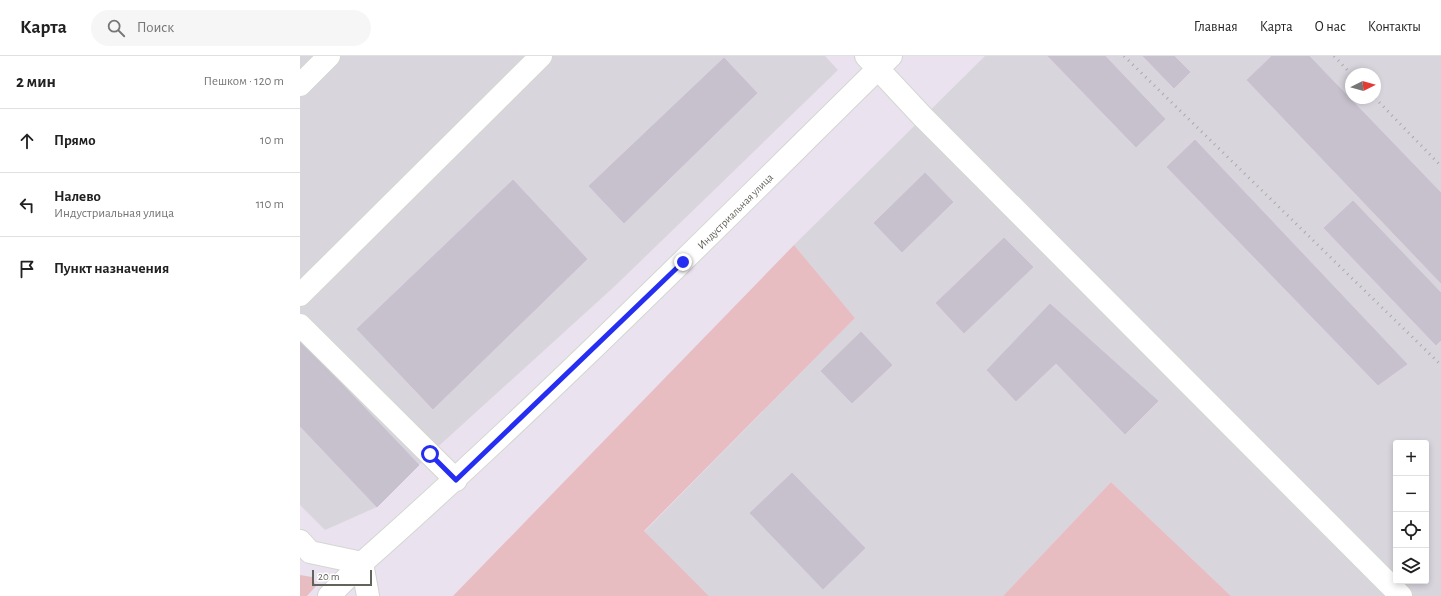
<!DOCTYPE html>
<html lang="ru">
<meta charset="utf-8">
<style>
:root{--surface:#fff;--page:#f6f6f6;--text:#222;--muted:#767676;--line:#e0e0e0}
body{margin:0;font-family:"Alegreya Sans",sans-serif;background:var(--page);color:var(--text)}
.controls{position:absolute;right:12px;bottom:12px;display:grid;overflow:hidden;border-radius:4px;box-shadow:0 2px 6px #0003}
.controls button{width:36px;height:36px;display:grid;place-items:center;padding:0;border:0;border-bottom:1px solid var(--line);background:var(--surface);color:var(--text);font:20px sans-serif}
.compass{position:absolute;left:1045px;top:12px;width:36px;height:36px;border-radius:50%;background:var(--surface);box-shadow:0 2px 6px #0003;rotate:85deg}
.scale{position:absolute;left:12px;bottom:10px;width:60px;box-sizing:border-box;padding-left:4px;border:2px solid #60645a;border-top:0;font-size:11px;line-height:14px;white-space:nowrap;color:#60645a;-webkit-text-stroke:3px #fff;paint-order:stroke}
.stop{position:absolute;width:12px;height:12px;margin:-9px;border:3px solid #252ef1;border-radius:50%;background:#fff}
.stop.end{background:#252ef1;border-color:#fff;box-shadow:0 1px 4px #0008}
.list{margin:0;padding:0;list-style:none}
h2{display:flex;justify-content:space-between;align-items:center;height:52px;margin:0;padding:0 16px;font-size:17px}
h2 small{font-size:13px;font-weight:400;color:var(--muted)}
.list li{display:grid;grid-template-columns:26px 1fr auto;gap:12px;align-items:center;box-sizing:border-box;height:64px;padding:0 16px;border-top:1px solid var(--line)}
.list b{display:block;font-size:15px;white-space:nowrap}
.list p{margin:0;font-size:13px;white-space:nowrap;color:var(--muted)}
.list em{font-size:13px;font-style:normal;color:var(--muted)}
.icon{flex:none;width:22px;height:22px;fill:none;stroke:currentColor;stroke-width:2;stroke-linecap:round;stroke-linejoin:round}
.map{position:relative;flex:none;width:1141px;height:540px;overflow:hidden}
header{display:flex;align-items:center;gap:24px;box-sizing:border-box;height:56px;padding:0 20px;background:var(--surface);border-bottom:1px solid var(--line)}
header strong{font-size:19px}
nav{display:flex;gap:22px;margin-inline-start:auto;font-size:14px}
.search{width:280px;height:36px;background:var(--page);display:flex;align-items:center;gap:10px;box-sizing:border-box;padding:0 14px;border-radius:22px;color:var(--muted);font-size:15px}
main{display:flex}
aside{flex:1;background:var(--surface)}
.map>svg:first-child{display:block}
.industrial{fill:#d9d5dd;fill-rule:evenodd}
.green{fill:#e7bdc2}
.building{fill:#c6c1cc;stroke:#cbc0d3}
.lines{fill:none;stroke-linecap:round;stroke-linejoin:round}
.minor-casing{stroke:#d3d7d0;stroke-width:24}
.minor{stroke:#fff;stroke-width:22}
.rail{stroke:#a9aaa7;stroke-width:3;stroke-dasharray:1 5;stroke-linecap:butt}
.route{stroke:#252ef1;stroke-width:5}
.labels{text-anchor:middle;stroke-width:3;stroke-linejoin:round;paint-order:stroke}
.street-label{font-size:11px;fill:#60645a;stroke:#fff}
</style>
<header>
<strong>Карта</strong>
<div class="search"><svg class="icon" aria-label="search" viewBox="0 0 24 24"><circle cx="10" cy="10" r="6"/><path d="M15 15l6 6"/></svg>Поиск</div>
<nav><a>Главная</a><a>Карта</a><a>О нас</a><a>Контакты</a></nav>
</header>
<main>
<aside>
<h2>2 мин<small>Пешком · 120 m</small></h2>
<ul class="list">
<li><svg class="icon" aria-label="ahead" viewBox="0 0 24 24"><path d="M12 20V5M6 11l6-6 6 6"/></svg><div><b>Прямо</b></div><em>10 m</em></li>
<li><svg class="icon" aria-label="left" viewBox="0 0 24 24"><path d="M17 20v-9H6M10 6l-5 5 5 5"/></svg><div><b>Налево</b><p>Индустриальная улица</p></div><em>110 m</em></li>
<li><svg class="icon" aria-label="arrive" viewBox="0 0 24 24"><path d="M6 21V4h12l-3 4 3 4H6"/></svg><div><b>Пункт назначения</b></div></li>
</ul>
</aside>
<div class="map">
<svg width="1141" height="540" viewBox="0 0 1141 540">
<rect width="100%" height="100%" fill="#eae2ee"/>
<path class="industrial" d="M0,0H525L538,14L316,229L130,398L77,451L25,474L0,449Z
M685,0H1141V540H931L811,426L703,540H409L344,476L555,262L494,189ZM1051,18H1075V42H1051ZM1096,387H1126V525H1096Z"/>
<path class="green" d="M494,189L555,262L344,475L409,540H153Z
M811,426L931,540H703Z
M0,519L12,521L16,530L7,540H0Z"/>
<path class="building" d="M748,0H805L865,63L836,91Z
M843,0H874L890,16L874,32Z
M972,0H1009L1141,137V227L947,24Z
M424,2L457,37L324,167L289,130Z
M895,84L1107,308L1078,329L867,111Z
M625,117L653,146L602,196L574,167Z
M213,124L287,203L133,353L57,273Z
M1053,145L1141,237V284L1136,289L1024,172Z
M704,182L733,211L664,277L636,247Z
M750,248L858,345L825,378L756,307L716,345L687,314Z
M561,276L592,309L552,347L521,315Z
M0,284L119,409L77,451L0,370Z
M492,417L565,492L523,533L450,457Z"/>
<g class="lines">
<g class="minor-casing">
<path id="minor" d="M566,0L623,61L1101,540
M0,29L29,0
M0,239L241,0
M0,269L156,424
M0,485L10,496L62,507C245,345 417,171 591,0
M29,540L62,507L68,540"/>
</g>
<use href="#minor" class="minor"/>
<path class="rail" d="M824,0L1141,309
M1034,0L1051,18
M1075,42L1141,110"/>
</g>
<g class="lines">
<path class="route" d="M130,398L156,424L383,206"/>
</g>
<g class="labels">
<g class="street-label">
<text transform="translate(435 155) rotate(-45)" y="4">Индустриальная улица</text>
</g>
</g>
</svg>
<div class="controls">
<button>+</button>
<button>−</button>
<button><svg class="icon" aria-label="locate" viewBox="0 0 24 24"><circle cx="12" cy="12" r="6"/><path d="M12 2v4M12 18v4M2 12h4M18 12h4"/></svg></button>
<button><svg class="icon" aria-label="layers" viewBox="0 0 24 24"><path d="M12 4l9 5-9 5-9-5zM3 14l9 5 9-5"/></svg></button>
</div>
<svg class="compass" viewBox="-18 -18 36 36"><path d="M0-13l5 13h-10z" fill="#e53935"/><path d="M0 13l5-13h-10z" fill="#767676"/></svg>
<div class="scale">20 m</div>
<div class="stop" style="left:130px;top:398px"></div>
<div class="stop end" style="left:383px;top:206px"></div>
</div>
</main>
